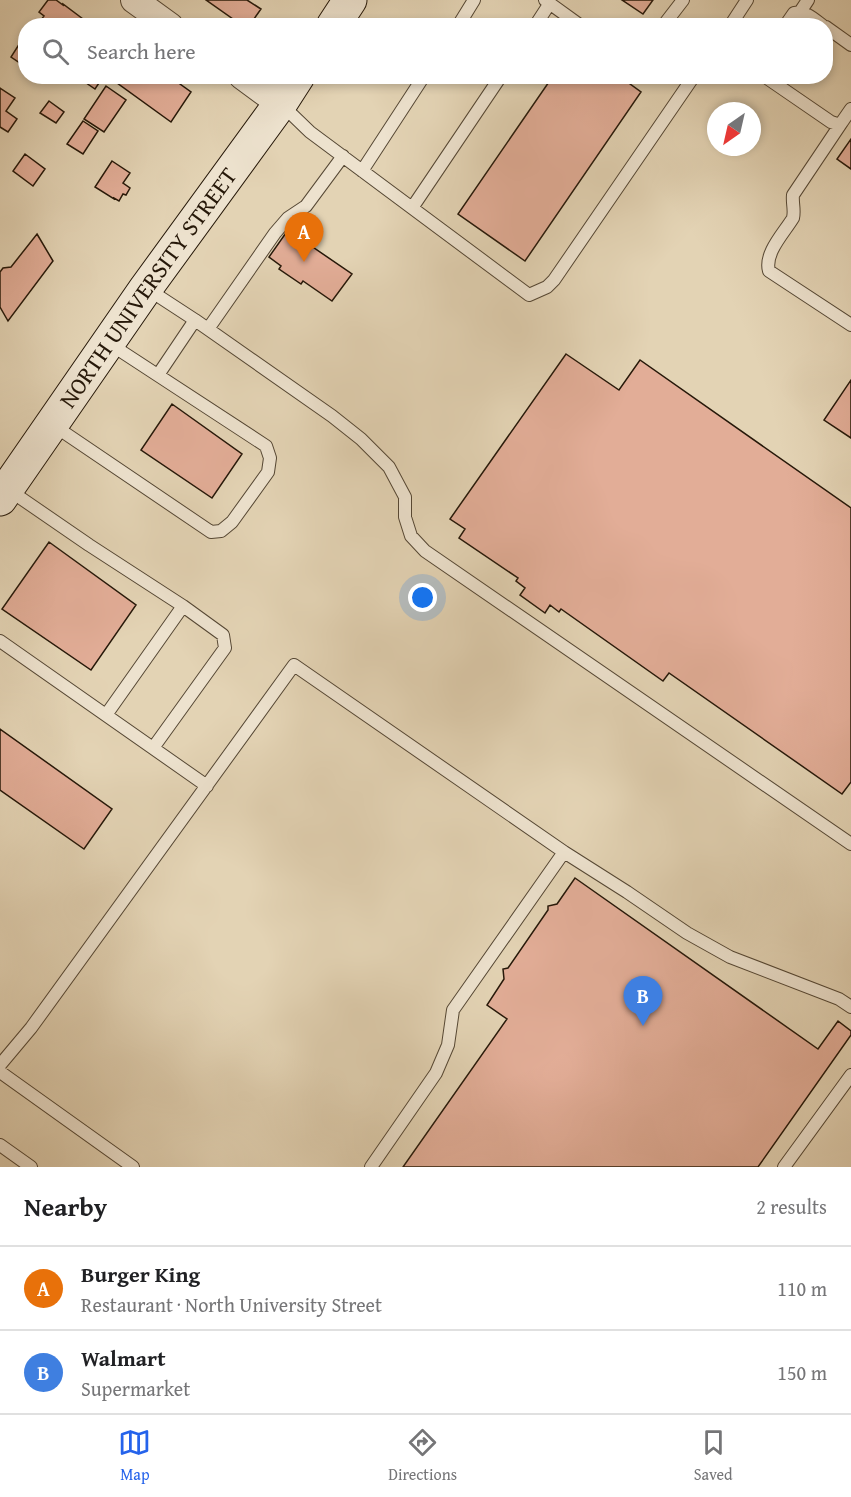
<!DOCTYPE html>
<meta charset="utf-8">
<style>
:root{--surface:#fff;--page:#f2f2f2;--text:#202124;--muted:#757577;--line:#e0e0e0;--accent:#2563eb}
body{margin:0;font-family:"Gentium Book Plus",serif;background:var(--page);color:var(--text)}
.compass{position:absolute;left:707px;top:102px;width:54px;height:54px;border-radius:50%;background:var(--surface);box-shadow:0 3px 9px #0003;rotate:214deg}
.you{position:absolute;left:423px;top:598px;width:21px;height:21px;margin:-15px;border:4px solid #fff;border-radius:50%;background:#1a73e8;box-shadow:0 0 0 9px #1a73e833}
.badge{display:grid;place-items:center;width:39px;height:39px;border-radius:50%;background:var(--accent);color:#fff;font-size:20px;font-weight:700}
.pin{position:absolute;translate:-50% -50px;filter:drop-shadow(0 2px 3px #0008)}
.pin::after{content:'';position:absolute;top:32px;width:21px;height:18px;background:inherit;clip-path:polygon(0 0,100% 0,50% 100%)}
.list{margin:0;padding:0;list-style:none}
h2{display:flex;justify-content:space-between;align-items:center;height:78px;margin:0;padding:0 24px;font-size:26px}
h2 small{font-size:20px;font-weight:400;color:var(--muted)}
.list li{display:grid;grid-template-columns:39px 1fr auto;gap:18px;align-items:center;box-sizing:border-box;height:84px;padding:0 24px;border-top:2px solid var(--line)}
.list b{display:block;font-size:22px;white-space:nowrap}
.list p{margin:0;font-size:20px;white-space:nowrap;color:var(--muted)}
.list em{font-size:20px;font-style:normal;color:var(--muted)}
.icon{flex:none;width:33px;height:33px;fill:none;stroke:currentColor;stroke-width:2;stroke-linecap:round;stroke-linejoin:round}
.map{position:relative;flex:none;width:851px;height:1167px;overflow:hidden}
.search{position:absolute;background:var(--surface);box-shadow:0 3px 9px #0003;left:18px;right:18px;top:18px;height:66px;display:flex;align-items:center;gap:15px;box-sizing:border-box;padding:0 21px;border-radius:24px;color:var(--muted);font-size:22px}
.sheet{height:246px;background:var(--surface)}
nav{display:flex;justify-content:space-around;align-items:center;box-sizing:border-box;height:84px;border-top:2px solid var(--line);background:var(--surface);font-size:16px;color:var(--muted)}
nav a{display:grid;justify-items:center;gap:3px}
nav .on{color:var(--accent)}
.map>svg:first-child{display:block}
.building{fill:#e2ad97;stroke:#261809;stroke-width:1.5}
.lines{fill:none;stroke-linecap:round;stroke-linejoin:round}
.service-casing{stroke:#554734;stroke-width:14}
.minor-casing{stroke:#554734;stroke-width:28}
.secondary-casing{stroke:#261809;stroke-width:35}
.service{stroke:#ede2ce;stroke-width:12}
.minor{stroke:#ede2ce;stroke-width:26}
.secondary{stroke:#ede2ce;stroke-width:33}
.labels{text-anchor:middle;stroke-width:4.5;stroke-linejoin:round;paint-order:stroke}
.street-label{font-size:24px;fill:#261809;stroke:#ede2ce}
</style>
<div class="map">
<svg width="851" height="1167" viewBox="0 0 851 1167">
<rect width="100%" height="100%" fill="#e3d3b4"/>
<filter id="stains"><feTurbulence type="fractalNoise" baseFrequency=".00333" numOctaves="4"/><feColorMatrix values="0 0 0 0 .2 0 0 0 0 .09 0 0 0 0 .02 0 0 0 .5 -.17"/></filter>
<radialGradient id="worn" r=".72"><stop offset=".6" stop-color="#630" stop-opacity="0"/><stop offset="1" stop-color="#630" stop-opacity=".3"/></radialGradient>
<path class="building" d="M48,0H56L63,5V4L91,25L39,26L38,24L44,16L39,12Z
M206,0H247L261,9L249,26H243Z
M622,0H653L643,14Z
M25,35H26V67L11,57Z
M80,76H103V77L95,89L79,78Z
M116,76H163L171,82L173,79L191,92L171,122L113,80Z
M553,76H619L641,92L525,261L458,214Z
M106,86L126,100L104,132L84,119Z
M0,88L15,98L6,111L17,119L8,132L0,127Z
M49,101L64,112L56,123L40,113Z
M83,121L98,131L83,154L67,144Z
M851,139V169L837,159Z
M25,154L45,169L33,186L13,171Z
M112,161L130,173L123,183L130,188L126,195L123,194L119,201L114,198V199L95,187Z
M288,230L352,274L332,301L303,281L301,284L279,269L281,266L269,257Z
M37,234L53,261L8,321L0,307V272L3,268L11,267Z
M566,354L619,390L640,360L851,508V782L842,794L669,673L663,681L561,609L559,612L550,605L545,613L520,595L525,588L516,581L518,578L459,538L465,529L450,519Z
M851,380V438L824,420Z
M172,404L242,454L212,498L141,450Z
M49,542L136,605L91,670L2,609Z
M0,729L112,809L84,849L0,790Z
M575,878L818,1049L838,1021L851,1031V1035L758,1167H403L507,1019L487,1005L504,979L503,969L508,968L548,910V906L557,904Z"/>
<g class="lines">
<g class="service-casing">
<path id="service" d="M545,0L581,26
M800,12L808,0
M458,26L474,0
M535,26L550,3
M663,26L683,0
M730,26L747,0
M785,26L794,13C805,10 814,19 823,26
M826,27L851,45
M764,76L831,122L837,124L842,122L851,109
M281,104L310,132L529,295L547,287L554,280L694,76
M842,122L793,195C792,203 795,210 793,218C784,233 764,253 769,271L851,325
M362,171L424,76
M412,208L501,76
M146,288L195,320L332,416L361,439L389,467L405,497V517L411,536L425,551L851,844
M208,329L275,233L288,218L306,206L343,156
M158,375L195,320
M53,425L211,532L221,531L232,522L268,472L270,458L266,446L110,344
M9,490L89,545L183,606
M0,641L207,786
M106,715L183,606L223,635L225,648L153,748
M0,1065L31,1028L294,665L564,852L627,892L687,933L730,957L839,999L851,1007
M0,1072L133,1167
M0,1145L31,1167
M371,1167L436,1073L448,1045L453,1010L564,852
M784,1167L851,1075"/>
</g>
<g class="minor-casing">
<path id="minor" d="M134,0L170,26
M242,76L280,104"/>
</g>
<g class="secondary-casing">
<g id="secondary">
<path d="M333,26L350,0"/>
<path id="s1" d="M0,499L146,288L280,104L298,76"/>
</g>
</g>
<use href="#service" class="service"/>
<use href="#minor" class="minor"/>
<use href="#secondary" class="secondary"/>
</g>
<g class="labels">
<g class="street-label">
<text dy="8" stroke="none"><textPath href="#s1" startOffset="258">NORTH UNIVERSITY STREET</textPath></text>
</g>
</g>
<rect width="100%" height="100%" filter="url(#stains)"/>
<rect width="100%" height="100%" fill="url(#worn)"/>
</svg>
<svg class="compass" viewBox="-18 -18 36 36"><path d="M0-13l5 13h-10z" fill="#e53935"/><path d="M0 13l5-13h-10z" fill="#757577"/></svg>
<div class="you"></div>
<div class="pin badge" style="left:304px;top:262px;background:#e8710a">A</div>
<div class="pin badge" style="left:643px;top:1026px;background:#3f7fe0">B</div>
<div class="search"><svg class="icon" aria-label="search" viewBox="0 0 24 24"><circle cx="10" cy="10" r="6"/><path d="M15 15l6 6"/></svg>Search here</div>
</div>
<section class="sheet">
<h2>Nearby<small>2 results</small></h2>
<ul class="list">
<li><span class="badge" style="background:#e8710a">A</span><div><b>Burger King</b><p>Restaurant · North University Street</p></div><em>110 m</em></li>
<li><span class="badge" style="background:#3f7fe0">B</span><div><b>Walmart</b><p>Supermarket</p></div><em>150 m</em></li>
</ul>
</section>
<nav>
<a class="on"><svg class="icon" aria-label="map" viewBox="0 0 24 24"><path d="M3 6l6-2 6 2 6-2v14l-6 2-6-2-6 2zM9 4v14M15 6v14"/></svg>Map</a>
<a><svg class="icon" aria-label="directions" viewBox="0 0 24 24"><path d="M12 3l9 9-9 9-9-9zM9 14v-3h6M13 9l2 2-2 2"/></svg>Directions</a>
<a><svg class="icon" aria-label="saved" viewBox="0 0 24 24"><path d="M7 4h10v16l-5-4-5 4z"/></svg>Saved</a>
</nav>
